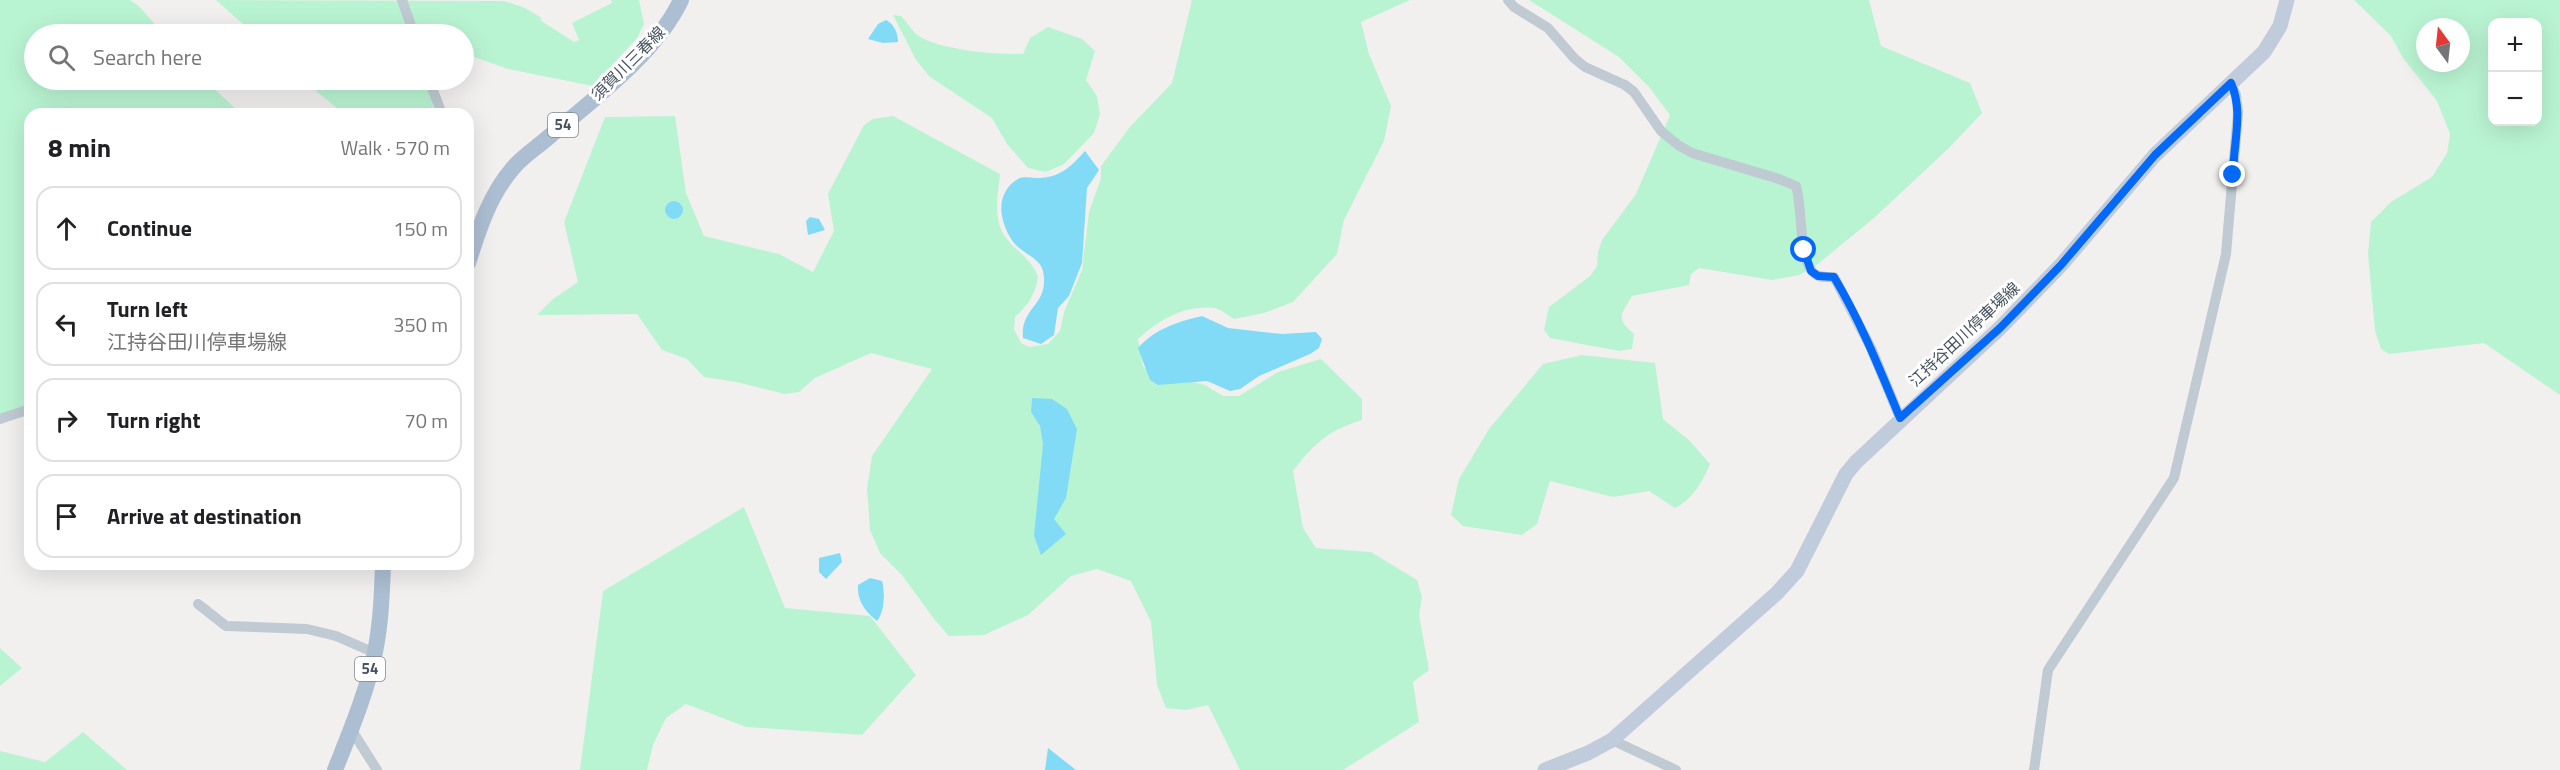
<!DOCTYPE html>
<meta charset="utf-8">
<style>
:root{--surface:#fff;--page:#f6f6f6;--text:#202124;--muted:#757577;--line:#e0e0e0}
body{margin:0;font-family:"Titillium Web","Noto Sans JP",sans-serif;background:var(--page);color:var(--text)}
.controls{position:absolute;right:18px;top:18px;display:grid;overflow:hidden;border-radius:12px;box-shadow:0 6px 24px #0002}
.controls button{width:54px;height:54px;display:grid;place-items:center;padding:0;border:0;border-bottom:2px solid var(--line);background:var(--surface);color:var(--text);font:30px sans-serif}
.compass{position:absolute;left:2416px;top:18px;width:54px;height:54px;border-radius:50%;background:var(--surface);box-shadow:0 6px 24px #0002;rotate:345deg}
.stop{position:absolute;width:18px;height:18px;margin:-14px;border:4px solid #0468f8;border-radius:50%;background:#fff}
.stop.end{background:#0468f8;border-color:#fff;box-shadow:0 2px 6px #0008}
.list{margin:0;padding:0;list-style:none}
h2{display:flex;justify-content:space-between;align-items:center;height:78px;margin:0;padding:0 24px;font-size:26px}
h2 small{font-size:20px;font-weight:400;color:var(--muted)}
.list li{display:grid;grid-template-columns:39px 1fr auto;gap:18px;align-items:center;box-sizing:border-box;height:84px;margin:0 12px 12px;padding:0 12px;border:2px solid var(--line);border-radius:18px}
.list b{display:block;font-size:22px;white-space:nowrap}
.list p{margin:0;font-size:20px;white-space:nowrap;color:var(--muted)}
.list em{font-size:20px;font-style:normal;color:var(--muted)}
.icon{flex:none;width:33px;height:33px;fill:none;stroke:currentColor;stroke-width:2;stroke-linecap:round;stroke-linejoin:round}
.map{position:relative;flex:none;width:2560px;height:770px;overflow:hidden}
.search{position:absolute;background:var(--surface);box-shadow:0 6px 24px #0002;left:24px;top:24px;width:450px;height:66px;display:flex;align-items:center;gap:15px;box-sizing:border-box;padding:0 21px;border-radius:33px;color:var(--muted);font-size:22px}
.panel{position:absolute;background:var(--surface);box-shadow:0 6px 24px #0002;left:24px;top:108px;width:450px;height:462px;border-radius:18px}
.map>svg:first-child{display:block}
.green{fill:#b9f4d2;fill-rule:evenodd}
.water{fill:#81dbf6}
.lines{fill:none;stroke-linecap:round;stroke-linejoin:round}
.street{stroke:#bfcad3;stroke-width:10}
.secondary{stroke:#c0ccdb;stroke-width:15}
.primary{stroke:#acbed2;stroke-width:16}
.route{stroke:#0468f8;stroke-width:8}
.labels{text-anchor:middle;stroke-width:6;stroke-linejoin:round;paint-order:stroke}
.shield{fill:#fff;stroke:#7d868f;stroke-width:1.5}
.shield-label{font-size:15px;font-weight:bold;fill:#45525f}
.street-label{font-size:16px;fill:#45525f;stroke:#fff}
</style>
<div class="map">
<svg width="2560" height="770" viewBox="0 0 2560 770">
<rect width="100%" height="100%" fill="#f2efef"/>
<path class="green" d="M0,0H130L139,6L163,34H34V80H205L241,114H30V409L0,420Z
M216,0L504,1L523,7L542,18L540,20L574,42L579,40L572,23L612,3L611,0H639L644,24L637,38L593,86L508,69L474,57L464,58V34H254Z
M1192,0H1410L1361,22L1369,54L1391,106L1384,141L1344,220L1337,254L1293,302L1264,313L1234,319C1228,315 1220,309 1214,308C1184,305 1159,320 1138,339L1143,366L1157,378L1182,379L1205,385L1223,396H1239L1278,372L1321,359L1362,399V420C1327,431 1315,443 1293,471L1303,528L1316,548L1371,552L1417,580L1422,597L1419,615L1429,670L1413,682L1419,722L1343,770H1240L1208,705L1186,710L1166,708L1157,685L1151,622L1131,581L1097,569L1071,576L1028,615L984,635L949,636L934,619L902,575L880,553L870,530L867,489L872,456L932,369L871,353L815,378L799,392L785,394L736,382L704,377L687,359L662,350L637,314L537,315L553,299L578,282L564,222L605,117L675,116L686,193L704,236L779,254L813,272L834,231L828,194L864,125L873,119L893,116L1000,174C998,194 993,217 1004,235C1014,251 1028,254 1038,276C1036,294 1028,305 1015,317L1014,329L1021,343L1029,347L1048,344L1060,331L1064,312L1082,270L1089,212L1101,178V166L1129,128L1172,83Z
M1529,0H1869L1881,46L1970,83L1982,113L1950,147L1874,218L1813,268L1799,275L1772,280L1699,268L1691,274L1689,285L1632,296C1620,316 1616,318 1634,334L1632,349L1619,351L1550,338L1544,330L1549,307L1590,276L1597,266L1598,252L1602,240L1636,194L1670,115L1649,87L1619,57Z
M2354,0H2560V395L2484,343L2389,354L2381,349L2375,331L2368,254L2371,222L2391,202L2432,177L2447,153L2450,134L2437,101L2403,58L2391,36ZM2538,22V122H2492V22ZM2425,27H2461V63H2425Z
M893,15L901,16C906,21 911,29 916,34C935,50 999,55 1023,54L1030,38L1048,27L1082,39L1095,51L1086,80L1097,96L1100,114L1094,133L1064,164L1046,172L1028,168L1007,144L992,118L930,77L916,60Z
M303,80H432L433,114H344Z
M1582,355L1655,363L1663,419L1690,441L1710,464C1703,481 1692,500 1675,508L1649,491L1613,497L1550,481L1537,524L1522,535L1463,526L1451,515L1459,479L1489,429L1543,364Z
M744,507L785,608L870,616L916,675L862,735L746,727L686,704L666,718L653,745L647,770H580L603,591Z
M0,648L22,668L0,686Z
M83,732L127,770H0V751L45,762Z"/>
<path class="water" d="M886,20C894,24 898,33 898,42L883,43L868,39L878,24Z
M1085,151L1099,170L1087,188L1082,263L1069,296L1058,308L1054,335L1041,344L1023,338C1020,306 1050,306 1043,271C1040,258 1022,253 1014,243C999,223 994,193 1018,179C1024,176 1029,178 1036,178C1059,178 1070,168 1085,151Z
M665 210a9 9 0 1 1 18 0a9 9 0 1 1-18 0Z
M810,217L819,219L825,230L808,235L806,221Z
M1202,316L1228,328L1282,334L1316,332L1322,339L1319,348L1310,354L1259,376L1240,389L1230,391L1207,381L1158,385L1150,380L1138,348C1155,329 1177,322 1202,316Z
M1032,398L1052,399L1067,409L1077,429L1066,498L1054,519L1066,534L1041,555L1034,536L1043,444L1040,426L1031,412Z
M840,553L842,562L826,579L819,572V558Z
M870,578L882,581C885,592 885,611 877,621C865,611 857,601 858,585Z
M1048,748L1076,770H1045Z"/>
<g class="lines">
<path class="street" d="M402,0L414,34
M1508,0L1514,7L1548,28L1574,58L1585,67L1625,85L1634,92L1661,131L1678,145L1692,153L1779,179L1796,186C1803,207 1798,262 1815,274C1820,278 1828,277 1834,277L1871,348L1900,418
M429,80L442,114
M0,419L30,409
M198,604L226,626L307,629L336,636L375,653
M351,729L377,770
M1612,740L1676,770
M2034,770L2048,670L2174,478L2226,254L2238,112L2236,95L2231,83"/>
<path class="secondary" d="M1545,770L1588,753L1612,740L1777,593L1797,571L1846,474L1856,462L2000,328L2061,265L2155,155L2264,52L2280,26L2287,0"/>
<path class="primary" d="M468,263C479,229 489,196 513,168C523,156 539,146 551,135C595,98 656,53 681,0
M335,770C350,732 367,692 375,652C381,623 382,593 383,564"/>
</g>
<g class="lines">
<path class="route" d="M1804,250L1811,271L1818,276L1834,277C1861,322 1880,370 1900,418L2000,328L2061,265L2155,155L2231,83C2244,112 2233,144 2233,175"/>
</g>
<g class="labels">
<g class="shield">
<rect x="548" y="113" width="30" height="24" rx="4.5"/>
<rect x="355" y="657" width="30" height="24" rx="4.5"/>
</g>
<g class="shield-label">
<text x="563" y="130">54</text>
<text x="370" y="674">54</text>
</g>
<g class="street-label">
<text transform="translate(628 63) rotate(-45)" y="6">須賀川三春線</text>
<text transform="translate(1964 334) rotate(-43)" y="6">江持谷田川停車場線</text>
</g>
</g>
</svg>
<div class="controls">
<button>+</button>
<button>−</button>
</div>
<svg class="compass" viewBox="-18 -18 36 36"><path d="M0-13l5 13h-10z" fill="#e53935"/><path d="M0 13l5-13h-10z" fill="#757577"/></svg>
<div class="stop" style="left:1804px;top:250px"></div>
<div class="stop end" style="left:2233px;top:175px"></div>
<div class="search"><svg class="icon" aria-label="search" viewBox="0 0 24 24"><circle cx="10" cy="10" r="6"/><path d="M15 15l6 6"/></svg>Search here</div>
<section class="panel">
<h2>8 min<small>Walk · 570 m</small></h2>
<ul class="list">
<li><svg class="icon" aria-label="ahead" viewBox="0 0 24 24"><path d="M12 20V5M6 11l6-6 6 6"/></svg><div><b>Continue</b></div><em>150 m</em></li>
<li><svg class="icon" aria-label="left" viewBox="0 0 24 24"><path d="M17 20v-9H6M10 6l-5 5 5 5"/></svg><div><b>Turn left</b><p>江持谷田川停車場線</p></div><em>350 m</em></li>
<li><svg class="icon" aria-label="right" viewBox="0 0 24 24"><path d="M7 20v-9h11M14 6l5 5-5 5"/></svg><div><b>Turn right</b></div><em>70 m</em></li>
<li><svg class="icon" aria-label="arrive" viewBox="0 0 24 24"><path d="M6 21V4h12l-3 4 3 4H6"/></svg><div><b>Arrive at destination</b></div></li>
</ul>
</section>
</div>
